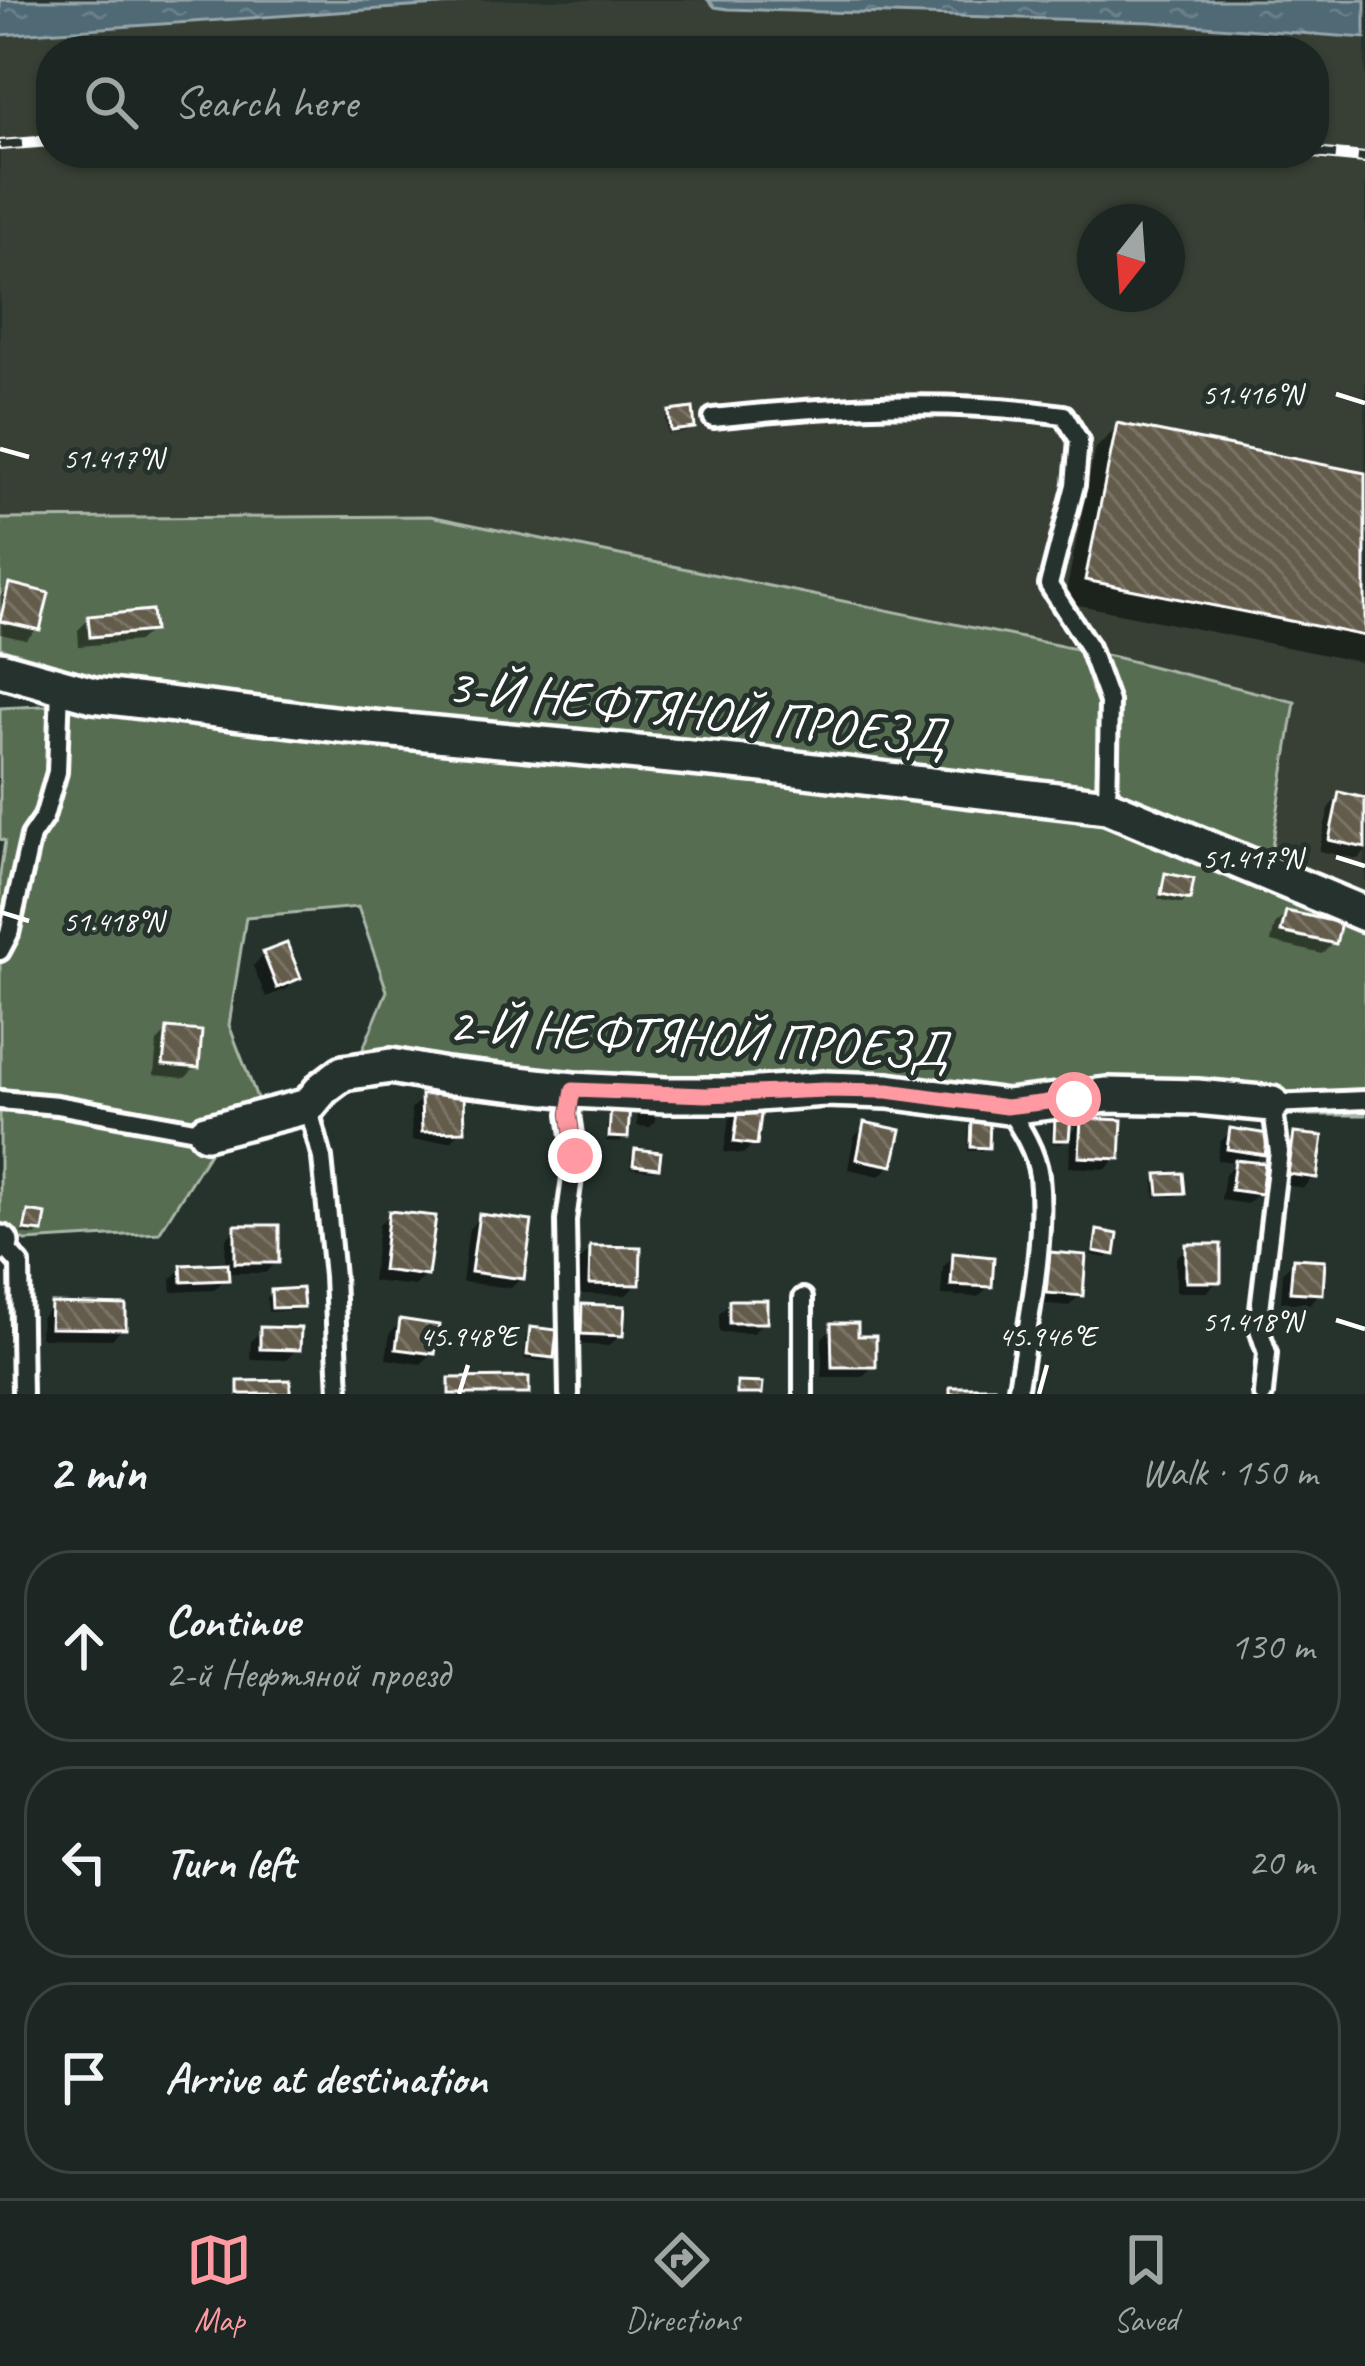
<!DOCTYPE html>
<meta charset="utf-8">
<style>
:root{--surface:#1c2622;--page:#252e2a;--text:#f1f3f6;--muted:#a0a5a5;--line:#3a4340;--accent:#ff9aa2}
body{margin:0;font-family:Caveat,sans-serif;background:var(--page);color:var(--text)}
.compass{position:absolute;left:1077px;top:204px;width:108px;height:108px;border-radius:50%;background:var(--surface);box-shadow:0 3px 9px #0004;rotate:197deg}
.stop{position:absolute;width:36px;height:36px;margin:-27px;border:9px solid #ff9aa2;border-radius:50%;background:#fff}
.stop.end{background:#ff9aa2;border-color:#fff;box-shadow:0 3px 12px #0008}
.list{margin:0;padding:0;list-style:none}
h2{display:flex;justify-content:space-between;align-items:center;height:156px;margin:0;padding:0 48px;font-size:51px}
h2 small{font-size:39px;font-weight:400;color:var(--muted)}
.list li{display:grid;grid-template-columns:78px 1fr auto;gap:36px;align-items:center;box-sizing:border-box;height:192px;margin:0 24px 24px;padding:0 24px;border:3px solid var(--line);border-radius:48px}
.list b{display:block;font-size:45px;white-space:nowrap}
.list p{margin:0;font-size:39px;white-space:nowrap;color:var(--muted)}
.list em{font-size:39px;font-style:normal;color:var(--muted)}
.icon{flex:none;width:66px;height:66px;fill:none;stroke:currentColor;stroke-width:2;stroke-linecap:round;stroke-linejoin:round}
.map{position:relative;flex:none;width:1365px;height:1394px;overflow:hidden}
.search{position:absolute;background:var(--surface);box-shadow:0 3px 9px #0004;left:36px;right:36px;top:36px;height:132px;display:flex;align-items:center;gap:30px;box-sizing:border-box;padding:0 42px;border-radius:48px;color:var(--muted);font-size:45px}
.sheet{height:804px;background:var(--surface)}
nav{display:flex;justify-content:space-around;align-items:center;box-sizing:border-box;height:168px;border-top:3px solid var(--line);background:var(--surface);font-size:33px;color:var(--muted)}
nav a{display:grid;justify-items:center;gap:6px}
nav .on{color:var(--accent)}
.map>svg:first-child{display:block}
.built{fill:#383f36;fill-rule:evenodd}
.grass{fill:#566d51;stroke:#aab6a8;stroke-width:3;fill-rule:evenodd}
.water{fill:url(#water-ripples);stroke:#96a6ac;stroke-width:3}
.shadow{fill:#0007}
.building{fill:url(#building-back-hatch);stroke:#fff;stroke-width:3}
.lines{fill:none;stroke-linecap:round;stroke-linejoin:round}
.service-casing{stroke:#fff;stroke-width:26}
.minor-casing{stroke:#fff;stroke-width:42}
.service{stroke:#26332d;stroke-width:16}
.minor{stroke:#26332d;stroke-width:33}
.rail-casing{stroke:#fff;stroke-width:12}
.rail{stroke:#26332d;stroke-width:8;stroke-dasharray:22;stroke-linecap:butt}
.route{stroke:#ff9aa2;stroke-width:15}
.ticks{fill:none;stroke:#fff;stroke-width:4.5}
.labels{text-anchor:middle;stroke-width:10;stroke-linejoin:round;paint-order:stroke}
.street-label{font-size:51px;fill:#fff;stroke:#26332d}
.ticks-label{font-size:30px;text-anchor:middle;fill:#fff;stroke:#26332d;stroke-width:10;stroke-linejoin:round;paint-order:stroke}
</style>
<div class="map">
<svg width="1365" height="1394" viewBox="0 0 1365 1394">
<defs>
<pattern id="water-ripples" width="26" height="14" patternUnits="userSpaceOnUse" patternTransform="scale(3)"><rect width="26" height="14" fill="#506a75"/><path d="M2 4q2-2 4 0t4 0M15 11q2-2 4 0t4 0" fill="none" stroke="#6a808a"/></pattern>
<pattern id="building-back-hatch" width="6" height="6" patternUnits="userSpaceOnUse" patternTransform="scale(3)"><rect width="6" height="6" fill="#635b4c"/><path d="M-1 5l2 2M0 0l6 6M5-1l2 2" fill="none" stroke="#7a7467"/></pattern>
</defs>
<rect width="100%" height="100%" fill="#26332d"/>
<filter id="ink" filterUnits="userSpaceOnUse"><feTurbulence type="fractalNoise" baseFrequency=".00833" numOctaves="2"/><feDisplacementMap in="SourceGraphic" scale="24" xChannelSelector="R" yChannelSelector="G"/><feConvolveMatrix kernelMatrix="1 2 1 2 8 2 1 2 1" color-interpolation-filters="sRGB"/></filter>
<g filter="url(#ink)">
<path class="built" d="M467,0H708L715,7L728,9L1151,22L1365,38V899L1269,865L1295,702L1115,657L0,519V35L454,4ZM51,51H1314V153H51ZM1095,222H1167V294H1095Z"/>
<path class="grass" d="M430,516L1115,657L1295,702L1269,865L1125,795L103,678L0,648V519Z
M84,704L1108,819L1365,924V1115H1277L446,1081L346,1080L216,1142L159,1233L26,1241L0,1233V874L5,841L0,839V708ZM358,907L387,991L360,1056L306,1090L259,1103L229,1025L246,917Z"/>
<path class="water" d="M0,0H467L454,4L0,35Z
M708,0H1365V38L1151,22L728,9L715,7Z"/>
<path class="shadow" d="M671,414L692,427L687,432L668,434L666,419Z
M1118,426L1365,476V663L1064,602L1095,449Z
M10,587L37,629L26,640L0,634V596Z
M89,619L151,630L139,641L79,646L78,630Z
M1340,795L1365,801V852L1358,859L1319,851L1329,807Z
M1166,877L1187,899L1182,904L1158,899L1162,881Z
M1286,914L1333,943L1322,954L1271,942L1275,925Z
M264,955L298,978L287,989L266,997L253,966Z
M168,1031L196,1067L185,1078L154,1075L157,1042Z
M422,1098L462,1130L451,1141H412L411,1109Z
M612,1105L625,1137L620,1142L606,1141L608,1110Z
M656,1105L655,1122L650,1127L637,1126L638,1108Z
M740,1108L754,1143L743,1154L724,1152L729,1119Z
M1057,1118L1066,1137L1082,1122L1117,1158L1106,1169L1069,1167L1071,1135L1061,1144L1051,1143L1052,1122Z
M973,1120L986,1147L981,1151H968L969,1125Z
M865,1126L891,1165L880,1176L848,1169L854,1137Z
M1231,1131L1262,1154L1251,1165L1259,1193L1247,1204L1221,1200L1225,1174L1236,1162L1217,1160L1220,1142Z
M1295,1136L1314,1176L1303,1188L1279,1184L1284,1147Z
M636,1152L656,1166L652,1171L630,1168L631,1156Z
M1159,1177L1182,1191L1177,1196L1155,1197L1154,1182Z
M29,1214L40,1231L35,1236L21,1234L24,1219Z
M390,1214L426,1275L415,1286L372,1281L379,1225Z
M480,1217L522,1277L511,1288L462,1282L469,1229Z
M237,1228L276,1262L265,1273H225V1279L214,1290L172,1292L171,1279L183,1268L225,1266L226,1239Z
M1099,1233L1112,1253L1107,1258L1091,1255L1094,1238Z
M1187,1247L1218,1281L1207,1292H1176V1258Z
M591,1249L637,1284L626,1295L579,1294L580,1260Z
M1051,1255L1080,1295L1069,1306L1037,1303L1040,1266Z
M955,1256L989,1286L978,1297L941,1295L943,1267Z
M1294,1261L1320,1293L1309,1304L1281,1302L1283,1272Z
M272,1293L301,1305L296,1310L268,1312L267,1297Z
M730,1303L764,1321L753,1333L719,1332V1314Z
M52,1306L123,1328L112,1339L40,1338L41,1318Z
M583,1307L620,1335L609,1346L571,1344L572,1318Z
M401,1322L432,1353L421,1364L386,1359L390,1333Z
M833,1326L873,1366L862,1377H822V1338Z
M262,1330L297,1349L286,1360L250,1359L251,1341Z
M531,1330L551,1357L546,1361L524,1359L526,1335Z"/>
<path class="building" d="M693,408L695,428L671,431L669,411Z
M1117,423L1365,473V636L1085,580Z
M9,583L49,593L40,630L0,621Z
M152,610L154,631L90,637L88,616Z
M1339,792L1365,798V848L1329,840Z
M1165,873L1194,879L1190,900L1161,894Z
M1286,911L1341,923L1336,944L1281,932Z
M287,943L301,978L277,988L263,952Z
M167,1028L202,1031L199,1068L163,1065Z
M464,1094L465,1131L422,1132L421,1095Z
M611,1102L630,1103L628,1138L609,1137Z
M739,1105L762,1108L757,1145L734,1142Z
M1055,1115H1071L1069,1140H1054Z
M972,1117L990,1118L989,1148L971,1147Z
M1081,1118L1122,1120L1120,1159L1079,1157Z
M864,1122L901,1130L893,1166L857,1159Z
M1230,1128L1268,1134L1265,1155L1227,1149Z
M1294,1133L1323,1136L1317,1178L1288,1174Z
M635,1149L661,1152L659,1168L633,1165Z
M1235,1160L1265,1163L1261,1194L1231,1190Z
M1183,1173L1185,1193L1159,1194L1157,1174Z
M28,1211L46,1214L43,1232L24,1230Z
M389,1211L436,1216L428,1276L382,1270Z
M479,1214L532,1221L524,1279L471,1272Z
M235,1225H279V1263H235Z
M1097,1230L1118,1234L1115,1255L1094,1251Z
M1186,1244H1221V1282H1186Z
M590,1246L641,1247L640,1285L589,1284Z
M1050,1252L1086,1255L1083,1296L1046,1293Z
M953,1253L994,1257L992,1287L951,1285Z
M1293,1258L1325,1260L1323,1294L1290,1292Z
M228,1263L229,1280L182,1282L181,1265Z
M302,1288L304,1307L272,1308L271,1290Z
M729,1300H767V1323H729Z
M51,1303L126,1305V1329L50,1328Z
M582,1304L625,1306L623,1336L581,1334Z
M400,1319L439,1325L435,1354L396,1349Z
M831,1323H858V1336H876V1367H832Z
M260,1327L301,1328L300,1350L260,1349Z
M530,1327L557,1330L554,1358L527,1355Z
M529,1377V1394H449V1378Z
M290,1380V1394H238V1381Z
M737,1382L763,1383L762,1394H737Z
M950,1387H994V1394H950Z"/>
<g class="lines">
<g class="service-casing">
<path id="service" d="M713,418C829,406 948,398 1064,415L1079,440L1075,485L1049,585L1089,647L1109,702L1107,806
M0,951L9,934L31,836L44,817L57,772L60,686
M0,1100L57,1105L206,1132
M308,1106L322,1158L334,1276L339,1394
M1007,1107C1020,1127 1036,1151 1039,1176C1046,1243 1027,1327 1017,1394
M1,1243L20,1264L22,1394
M803,1298V1394
M569,1394L566,1221L575,1156L569,1114L573,1090
M1263,1394L1267,1353L1258,1326L1279,1152L1272,1104L1365,1100"/>
</g>
<g class="minor-casing">
<path id="minor" d="M0,669L93,695L341,725L755,764L1107,806L1365,914
M206,1132L308,1106L323,1088L343,1073L391,1066L445,1076L573,1090L666,1095H746L824,1089L888,1091L1007,1107L1107,1095L1197,1097L1272,1104
M0,1243H1"/>
</g>
<use href="#service" class="service"/>
<use href="#minor" class="minor"/>
<g class="rail-casing">
<path id="rail" d="M0,145L51,141
M1314,153L1365,158"/>
</g>
<use href="#rail" class="rail"/>
</g>
</g>
<g class="lines" filter="url(#ink)">
<path class="route" d="M575,1156L569,1114L573,1090L706,1095L824,1090L888,1091L1006,1107L1074,1099"/>
</g>
<path class="ticks" d="M1336,394L1365,403M0,449L29,457M1336,857L1365,866M0,912L29,921M1336,1320L1365,1329M459,1394L468,1365M1039,1394L1047,1365"/>
<g class="labels">
<g class="street-label">
<text transform="translate(696 710) rotate(6)" y="18">3-Й НЕФТЯНОЙ ПРОЕЗД</text>
<text transform="translate(698 1036) rotate(3)" y="18">2-Й НЕФТЯНОЙ ПРОЕЗД</text>
</g>
</g>
<g class="ticks-label">
<text x="1252" y="404">51.416°N</text>
<text x="113" y="468">51.417°N</text>
<text x="1252" y="868">51.417°N</text>
<text x="113" y="931">51.418°N</text>
<text x="1252" y="1331">51.418°N</text>
<text x="468" y="1346">45.948°E</text>
<text x="1047" y="1346">45.946°E</text>
</g>
</svg>
<svg class="compass" viewBox="-18 -18 36 36"><path d="M0-13l5 13h-10z" fill="#e53935"/><path d="M0 13l5-13h-10z" fill="#a0a5a5"/></svg>
<div class="stop" style="left:1074px;top:1099px"></div>
<div class="stop end" style="left:575px;top:1156px"></div>
<div class="search"><svg class="icon" aria-label="search" viewBox="0 0 24 24"><circle cx="10" cy="10" r="6"/><path d="M15 15l6 6"/></svg>Search here</div>
</div>
<section class="sheet">
<h2>2 min<small>Walk · 150 m</small></h2>
<ul class="list">
<li><svg class="icon" aria-label="ahead" viewBox="0 0 24 24"><path d="M12 20V5M6 11l6-6 6 6"/></svg><div><b>Continue</b><p>2-й Нефтяной проезд</p></div><em>130 m</em></li>
<li><svg class="icon" aria-label="left" viewBox="0 0 24 24"><path d="M17 20v-9H6M10 6l-5 5 5 5"/></svg><div><b>Turn left</b></div><em>20 m</em></li>
<li><svg class="icon" aria-label="arrive" viewBox="0 0 24 24"><path d="M6 21V4h12l-3 4 3 4H6"/></svg><div><b>Arrive at destination</b></div></li>
</ul>
</section>
<nav>
<a class="on"><svg class="icon" aria-label="map" viewBox="0 0 24 24"><path d="M3 6l6-2 6 2 6-2v14l-6 2-6-2-6 2zM9 4v14M15 6v14"/></svg>Map</a>
<a><svg class="icon" aria-label="directions" viewBox="0 0 24 24"><path d="M12 3l9 9-9 9-9-9zM9 14v-3h6M13 9l2 2-2 2"/></svg>Directions</a>
<a><svg class="icon" aria-label="saved" viewBox="0 0 24 24"><path d="M7 4h10v16l-5-4-5 4z"/></svg>Saved</a>
</nav>
